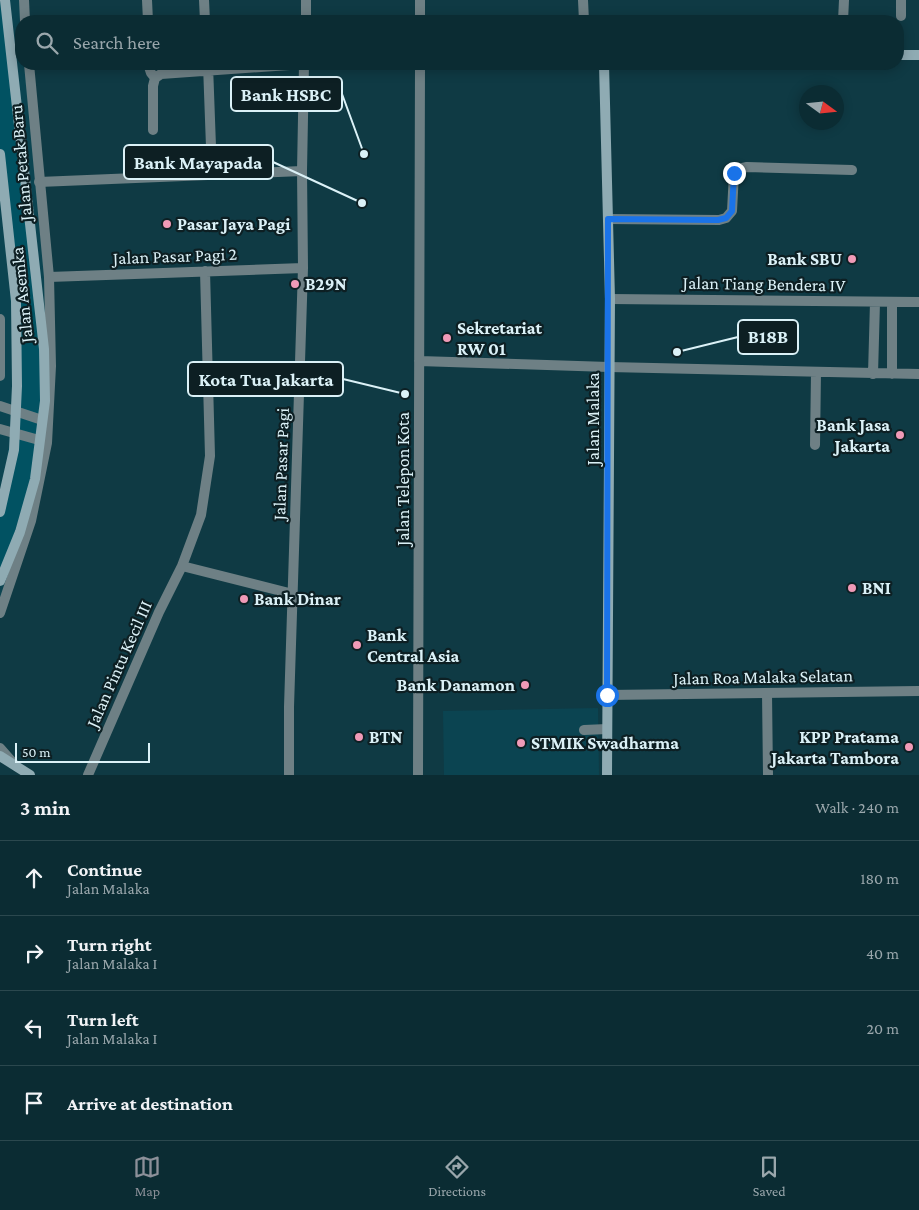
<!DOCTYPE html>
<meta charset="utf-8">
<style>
:root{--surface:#0b2c33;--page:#19383f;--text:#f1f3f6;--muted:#9aa7ac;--line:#2b484e;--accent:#8c9099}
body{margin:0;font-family:"Crimson Pro",serif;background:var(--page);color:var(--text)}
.compass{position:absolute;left:799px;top:85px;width:45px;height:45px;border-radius:50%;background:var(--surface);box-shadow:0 2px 12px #0003;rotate:105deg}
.scale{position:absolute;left:15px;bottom:12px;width:135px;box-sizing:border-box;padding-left:5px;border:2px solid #dbf1f7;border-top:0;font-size:14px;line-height:18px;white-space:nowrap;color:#dbf1f7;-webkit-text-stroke:4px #0d1f23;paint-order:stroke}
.stop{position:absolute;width:15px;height:15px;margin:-11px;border:4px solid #1a73e8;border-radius:50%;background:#fff}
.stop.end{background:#1a73e8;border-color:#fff;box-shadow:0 1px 5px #0008}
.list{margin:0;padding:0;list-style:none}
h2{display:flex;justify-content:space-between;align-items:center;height:65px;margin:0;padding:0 20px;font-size:21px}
h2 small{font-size:16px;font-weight:400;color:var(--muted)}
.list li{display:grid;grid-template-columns:32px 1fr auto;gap:15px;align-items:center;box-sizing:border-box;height:75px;padding:0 20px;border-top:1px solid var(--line)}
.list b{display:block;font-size:19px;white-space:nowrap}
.list p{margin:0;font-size:16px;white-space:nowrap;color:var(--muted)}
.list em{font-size:16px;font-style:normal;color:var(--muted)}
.icon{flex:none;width:28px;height:28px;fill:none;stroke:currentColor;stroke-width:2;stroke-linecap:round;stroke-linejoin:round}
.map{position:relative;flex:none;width:919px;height:775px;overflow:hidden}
.search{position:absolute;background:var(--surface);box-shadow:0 2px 12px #0003;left:15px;right:15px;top:15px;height:55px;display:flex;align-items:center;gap:12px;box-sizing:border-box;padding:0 18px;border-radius:20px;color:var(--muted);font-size:19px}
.sheet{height:365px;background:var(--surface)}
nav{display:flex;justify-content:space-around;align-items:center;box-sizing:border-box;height:70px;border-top:1px solid var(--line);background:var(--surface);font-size:14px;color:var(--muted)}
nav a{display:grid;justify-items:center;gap:2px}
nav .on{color:var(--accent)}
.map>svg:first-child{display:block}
.built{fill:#0b4451}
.green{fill:#015262}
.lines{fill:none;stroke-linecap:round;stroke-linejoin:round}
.service{stroke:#6e8085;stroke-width:10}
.minor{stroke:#6e8085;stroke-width:10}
.tertiary{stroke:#6e8085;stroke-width:10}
.secondary{stroke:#8fabb3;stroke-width:10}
.secondary-bridge{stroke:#8fabb3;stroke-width:10}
.route{stroke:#1a73e8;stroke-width:6}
.poi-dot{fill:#f09ab7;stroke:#0d1f23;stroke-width:2}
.labels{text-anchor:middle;stroke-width:4.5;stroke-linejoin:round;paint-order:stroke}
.street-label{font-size:18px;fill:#dbf1f7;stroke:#0d1f23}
.poi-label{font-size:18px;font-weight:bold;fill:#dbf1f7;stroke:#0d1f23;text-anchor:start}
.leader{fill:none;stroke:#dbf1f7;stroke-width:2}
.callout-dot{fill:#dbf1f7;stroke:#0d1f23;stroke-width:2}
.callout{fill:#0d1f23;stroke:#dbf1f7;stroke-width:2}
.callout-label{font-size:19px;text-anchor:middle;font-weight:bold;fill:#dbf1f7}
</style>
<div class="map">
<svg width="919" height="775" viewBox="0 0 919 775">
<rect width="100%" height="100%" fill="#0f3a44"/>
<path class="built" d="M0,0H24L21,21V64H30L49,277L47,443L0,614Z
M598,708L599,775H444L443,711Z"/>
<path class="green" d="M0,0H5L43,343L38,456L0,581V512L17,386L0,154Z"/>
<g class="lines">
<path class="service" d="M901,16V0
M843,21L844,0
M584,730L607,729"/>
<path class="minor" d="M147,0L148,21
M204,0L205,21
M583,0L584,21
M306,21V0
M420,21V0
M148,64L151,73L155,78
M208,65L212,174
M153,130V86L155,78L161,74L304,64L302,171L303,268L289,707V775
M39,182L302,171
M608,219L719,220L726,218L732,211L734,173L738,169L747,167L852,170
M49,277L303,268
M610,299L919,302
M892,302V374
M419,361L609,367L919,374
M873,374L875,302
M815,445L816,372
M182,566L293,594
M767,693L768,775
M88,775L159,612L182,566L201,515L210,456L205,271
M418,775L420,64"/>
<path class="tertiary" d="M24,0L25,21
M0,319V376
M0,406L48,422
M0,429L46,442
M0,613L31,521L47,443L51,366L49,277L29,64
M607,695L919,691
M0,748L14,764"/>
<path class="secondary" d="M898,55H919
M604,64L610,299L607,775
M0,756L30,775"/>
<path class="secondary-bridge" d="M0,154L16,301L17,386L14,450L0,512
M0,581L20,532L35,479L45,401L44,349L5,0"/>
</g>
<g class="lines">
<path class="route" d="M607,695L608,219L718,220L726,218L732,211L734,173"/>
</g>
<g class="poi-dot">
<circle cx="167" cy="224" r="5"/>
<circle cx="852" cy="259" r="5"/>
<circle cx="295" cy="284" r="5"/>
<circle cx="447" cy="338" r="5"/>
<circle cx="900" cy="435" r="5"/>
<circle cx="852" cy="588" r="5"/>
<circle cx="244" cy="599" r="5"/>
<circle cx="357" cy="645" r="5"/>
<circle cx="525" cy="685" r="5"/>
<circle cx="359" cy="737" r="5"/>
<circle cx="521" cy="743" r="5"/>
<circle cx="909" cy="747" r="5"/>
</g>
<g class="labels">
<g class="street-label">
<text transform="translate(21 163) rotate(-95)" y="6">Jalan Petak Baru</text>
<text transform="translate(175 256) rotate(-2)" y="6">Jalan Pasar Pagi 2</text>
<text transform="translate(764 284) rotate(1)" y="6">Jalan Tiang Bendera IV</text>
<text transform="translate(22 295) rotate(-96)" y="6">Jalan Asemka</text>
<text transform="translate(593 419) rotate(-90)" y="6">Jalan Malaka</text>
<text transform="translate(281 464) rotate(-88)" y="6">Jalan Pasar Pagi</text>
<text transform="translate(403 479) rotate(-90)" y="6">Jalan Telepon Kota</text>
<text transform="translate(119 664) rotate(-66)" y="6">Jalan Pintu Kecil III</text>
<text transform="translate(763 677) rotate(-1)" y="6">Jalan Roa Malaka Selatan</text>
</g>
<g class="poi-label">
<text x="177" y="230">Pasar Jaya Pagi</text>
<text x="842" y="265" text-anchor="end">Bank SBU</text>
<text x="305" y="290">B29N</text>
<text x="457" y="334">Sekretariat<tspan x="457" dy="21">RW 01</tspan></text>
<text x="890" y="431" text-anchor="end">Bank Jasa<tspan x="890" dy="21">Jakarta</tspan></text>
<text x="862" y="594">BNI</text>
<text x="254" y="605">Bank Dinar</text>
<text x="367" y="641">Bank<tspan x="367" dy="21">Central Asia</tspan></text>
<text x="515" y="691" text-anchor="end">Bank Danamon</text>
<text x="369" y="743">BTN</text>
<text x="899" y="743" text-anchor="end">KPP Pratama<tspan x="899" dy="21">Jakarta Tambora</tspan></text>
<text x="531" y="749">STMIK Swadharma</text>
</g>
</g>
<path class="leader" d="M364 154L342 94M362 203L273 162M677 352L738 337M405 394L343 379"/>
<g class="callout-dot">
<circle cx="364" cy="154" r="5"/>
<circle cx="362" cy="203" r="5"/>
<circle cx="677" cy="352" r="5"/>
<circle cx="405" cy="394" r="5"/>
</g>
<g class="callout">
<rect x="231" y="77" width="111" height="34" rx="5"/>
<rect x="124" y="145" width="149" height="34" rx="5"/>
<rect x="738" y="320" width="60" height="34" rx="5"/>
<rect x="188" y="362" width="155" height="34" rx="5"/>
</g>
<g class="callout-label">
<text x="286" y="101">Bank HSBC</text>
<text x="198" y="169">Bank Mayapada</text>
<text x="768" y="343">B18B</text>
<text x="266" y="386">Kota Tua Jakarta</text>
</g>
</svg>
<svg class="compass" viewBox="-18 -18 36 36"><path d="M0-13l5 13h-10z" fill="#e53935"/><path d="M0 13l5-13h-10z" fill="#9aa7ac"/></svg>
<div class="scale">50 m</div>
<div class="stop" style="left:607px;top:695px"></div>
<div class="stop end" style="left:734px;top:173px"></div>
<div class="search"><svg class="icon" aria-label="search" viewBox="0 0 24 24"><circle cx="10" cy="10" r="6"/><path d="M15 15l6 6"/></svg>Search here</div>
</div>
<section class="sheet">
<h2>3 min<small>Walk · 240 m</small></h2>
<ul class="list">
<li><svg class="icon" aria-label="ahead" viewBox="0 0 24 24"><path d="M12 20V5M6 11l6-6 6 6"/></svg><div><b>Continue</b><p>Jalan Malaka</p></div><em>180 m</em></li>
<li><svg class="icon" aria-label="right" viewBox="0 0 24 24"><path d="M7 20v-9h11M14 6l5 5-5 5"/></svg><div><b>Turn right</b><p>Jalan Malaka I</p></div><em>40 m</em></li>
<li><svg class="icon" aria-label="left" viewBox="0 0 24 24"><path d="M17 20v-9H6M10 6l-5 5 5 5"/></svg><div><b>Turn left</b><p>Jalan Malaka I</p></div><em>20 m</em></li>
<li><svg class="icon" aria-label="arrive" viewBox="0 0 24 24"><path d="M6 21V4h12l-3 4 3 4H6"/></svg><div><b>Arrive at destination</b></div></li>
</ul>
</section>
<nav>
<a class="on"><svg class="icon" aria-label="map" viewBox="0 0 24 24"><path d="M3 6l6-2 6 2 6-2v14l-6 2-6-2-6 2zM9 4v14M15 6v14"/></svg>Map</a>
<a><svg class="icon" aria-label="directions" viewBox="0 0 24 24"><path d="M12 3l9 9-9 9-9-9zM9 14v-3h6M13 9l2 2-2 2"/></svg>Directions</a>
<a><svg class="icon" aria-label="saved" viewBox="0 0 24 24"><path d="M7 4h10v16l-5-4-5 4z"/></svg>Saved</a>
</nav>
